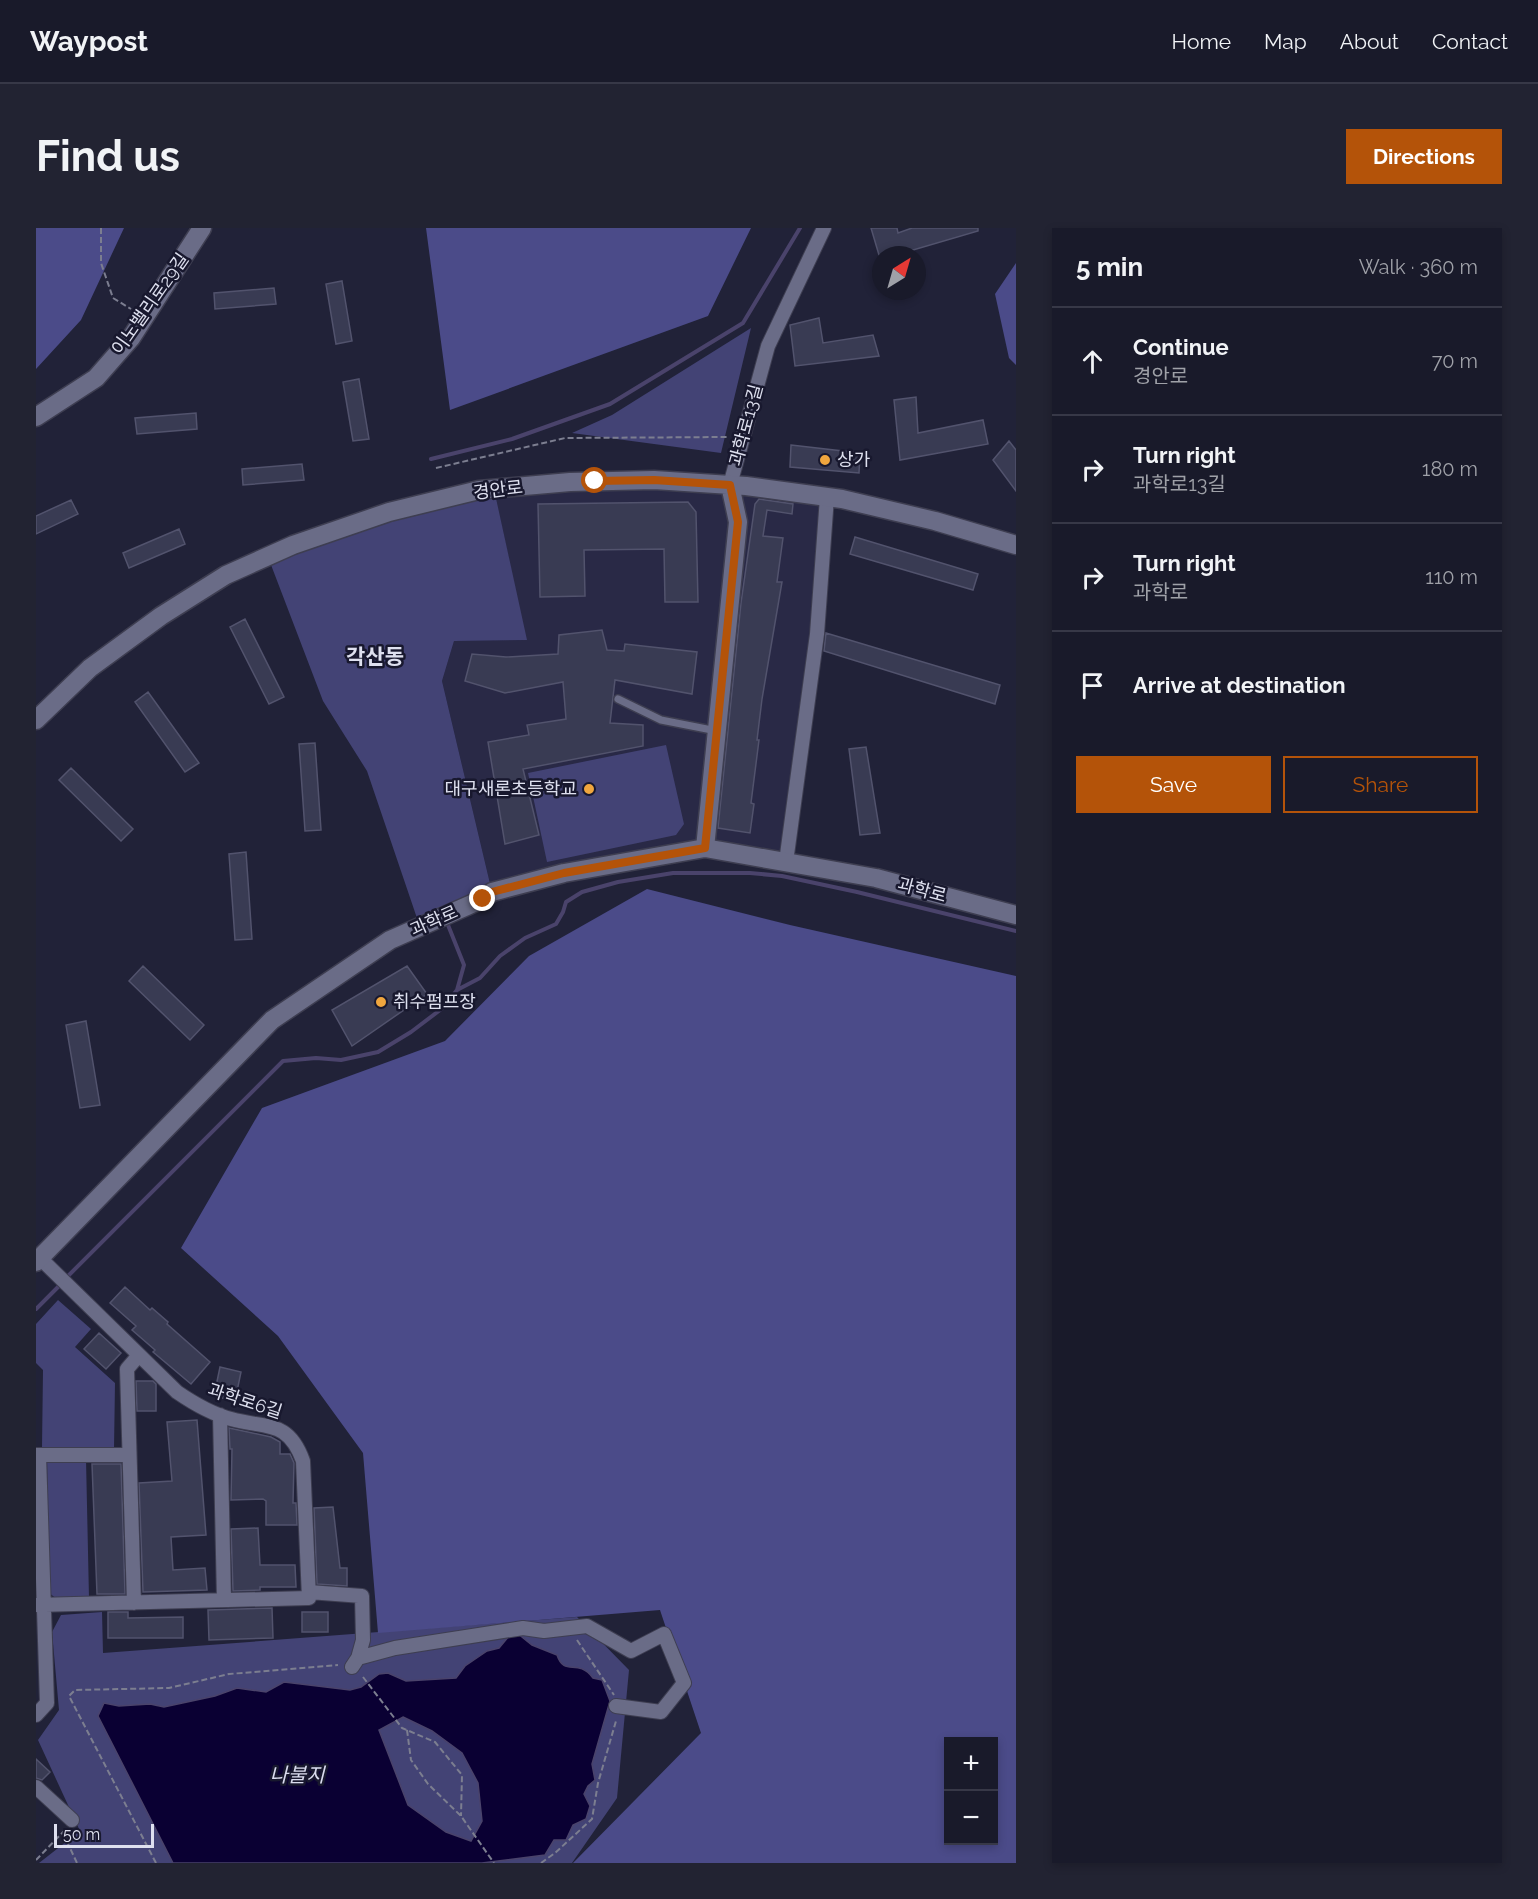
<!DOCTYPE html>
<meta charset="utf-8">
<style>
:root{--surface:#191a2a;--page:#222332;--text:#f1f3f6;--muted:#9fa1a8;--line:#373847;--accent:#b45309}
body{margin:0;font-family:Raleway,"Noto Sans KR",sans-serif;background:var(--page);color:var(--text)}
.controls{position:absolute;right:18px;bottom:18px;display:grid;overflow:hidden;border-radius:0px;box-shadow:0 3px 9px #0003}
.controls button{width:54px;height:54px;display:grid;place-items:center;padding:0;border:0;border-bottom:2px solid var(--line);background:var(--surface);color:var(--text);font:30px sans-serif}
.compass{position:absolute;left:836px;top:18px;width:54px;height:54px;border-radius:50%;background:var(--surface);box-shadow:0 3px 9px #0003;rotate:37deg}
.scale{position:absolute;left:18px;bottom:15px;width:100px;box-sizing:border-box;padding-left:6px;border:3px solid #dee0ef;border-top:0;font-size:16px;line-height:21px;white-space:nowrap;color:#dee0ef;-webkit-text-stroke:4px #18182e;paint-order:stroke}
.stop{position:absolute;width:18px;height:18px;margin:-14px;border:4px solid #b45309;border-radius:50%;background:#fff}
.stop.end{background:#b45309;border-color:#fff;box-shadow:0 2px 6px #0008}
.list{margin:0;padding:0;list-style:none}
h2{display:flex;justify-content:space-between;align-items:center;height:78px;margin:0;padding:0 24px;font-size:26px}
h2 small{font-size:20px;font-weight:400;color:var(--muted)}
.list li{display:grid;grid-template-columns:39px 1fr auto;gap:18px;align-items:center;box-sizing:border-box;height:108px;padding:0 24px;border-top:2px solid var(--line)}
.list b{display:block;font-size:22px;white-space:nowrap}
.list p{margin:0;font-size:20px;white-space:nowrap;color:var(--muted)}
.list em{font-size:20px;font-style:normal;color:var(--muted)}
.actions{display:flex;gap:12px;padding:18px 24px}
.actions a{flex:1;padding:14px 0;border:2px solid var(--accent);border-radius:0px;text-align:center;font-size:21px;color:var(--accent)}
.actions .main{background:var(--accent);color:#fff}
.icon{flex:none;width:33px;height:33px;fill:none;stroke:currentColor;stroke-width:2;stroke-linecap:round;stroke-linejoin:round}
.map{position:relative;flex:none;width:980px;height:1635px;overflow:hidden;border-radius:0px}
header{display:flex;align-items:center;gap:36px;box-sizing:border-box;height:84px;padding:0 30px;background:var(--surface);border-bottom:2px solid var(--line)}
header strong{font-size:28px}
nav{display:flex;gap:33px;margin-inline-start:auto;font-size:21px}
.intro{display:flex;align-items:center;justify-content:space-between;box-sizing:border-box;height:144px;padding:0 36px}
h1{margin:0;font-size:42px}
.button{padding:15px 27px;border-radius:0px;background:var(--accent);color:#fff;font-size:21px;font-weight:700}
main{display:flex;gap:36px;padding:0 36px}
aside{flex:1;background:var(--surface);border-radius:0px;box-shadow:0 3px 9px #0003}
.map>svg:first-child{display:block}
.built{fill:#292946}
.green{fill:#434375}
.forest{fill:#4b4b89;fill-rule:evenodd}
.water{fill:#0a0033;stroke:#4a436b;stroke-width:1.5;fill-rule:evenodd}
.lines{fill:none;stroke-linecap:round;stroke-linejoin:round}
.stream{stroke:#4a436b;stroke-width:4}
.building{fill:#393b53;stroke:#52536d;stroke-width:1.5}
.lane-casing{stroke:#3e3e51;stroke-width:10}
.street-casing{stroke:#3e3e51;stroke-width:16}
.secondary-casing{stroke:#3e3e51;stroke-width:21}
.path{stroke:#7c7e90;stroke-width:2;stroke-dasharray:6 3;stroke-linecap:butt}
.lane{stroke:#6a6c87;stroke-width:7}
.street{stroke:#6a6c87;stroke-width:14}
.secondary{stroke:#6a6c87;stroke-width:18}
.route{stroke:#b45309;stroke-width:8}
.poi-dot{fill:#f0a63e;stroke:#18182e;stroke-width:2}
.labels{text-anchor:middle;stroke-width:5;stroke-linejoin:round;paint-order:stroke}
.street-label{font-size:18px;fill:#dee0ef;stroke:#18182e}
.poi-label{font-size:18px;fill:#dee0ef;stroke:#18182e;text-anchor:start}
.water-label{font-size:20px;font-style:italic;fill:#dadcef;stroke:#18182e}
.quarter-label{font-size:21px;font-weight:bold;fill:#dee0ef;stroke:#18182e}
</style>
<header>
<strong>Waypost</strong>
<nav><a>Home</a><a>Map</a><a>About</a><a>Contact</a></nav>
</header>
<div class="intro"><h1>Find us</h1><a class="button">Directions</a></div>
<main>
<div class="map">
<svg width="980" height="1635" viewBox="0 0 980 1635">
<rect width="100%" height="100%" fill="#212238"/>
<path class="built" d="M534,254L791,269L750,634L669,620L456,664L406,453L418,413L490,412L458,261Z"/>
<path class="green" d="M715,100L685,225L536,205L576,187Z
M458,261L491,412L418,413L406,453L456,664L384,699L331,543L287,473L232,329Z
M630,517L648,596L640,607L511,634L492,545Z
M22,1072L55,1101L39,1119L79,1155L78,1221L6,1219L7,1142L0,1135V1096Z
M50,1231L53,1370L21,1371L13,1365L11,1232Z
M66,1384L67,1425L541,1389L593,1442L581,1570L536,1635H3L44,1603L2,1512L23,1482L16,1404L25,1387Z"/>
<path class="forest" d="M0,0H88L45,92L0,141Z
M390,0H715L672,88L414,182Z
M980,35V137L973,130L959,66Z
M611,661L754,697L980,748V1635H537L665,1505L624,1382L342,1405L327,1225L242,1108L145,1020L226,880L409,813L493,728ZM912,1514H957V1612H912Z"/>
<path class="water" d="M481,1405L496,1417L521,1427C529,1450 541,1429 557,1450L566,1452L574,1473L556,1536L559,1552L552,1558L548,1566L554,1578L550,1591L537,1597L530,1612H518L509,1627L446,1635H137L62,1488L68,1475L83,1478L114,1476L128,1479L179,1468L201,1460L230,1464L248,1454L314,1462L325,1459L343,1446L352,1445L370,1453L420,1450L429,1438L451,1423L463,1420L473,1408ZM367,1489L396,1503L426,1525L442,1555L446,1593L435,1613L410,1604L372,1577L343,1502Z"/>
<g class="lines">
<path class="stream" d="M395,231L476,211L574,176L707,95L764,0
M410,692L428,737L421,762
M30,1050L247,833L280,830L305,832L342,824L375,804L408,779L421,762L444,750L464,728L489,710L520,696L527,684L530,674L546,664L582,654L637,645H714L746,648L821,664L980,703
M0,1081L25,1056"/>
</g>
<path class="building" d="M835,0H861L862,5L876,0H942V3L860,27H843Z
M306,53L316,113L300,116L290,56Z
M238,60L240,76L179,81L178,65Z
M783,90L787,115L837,107L843,128L759,138L754,97Z
M323,151L333,211L317,213L307,154Z
M880,169L882,205L947,192L952,216L864,232L858,172Z
M160,185L161,201L101,206L99,190Z
M973,213L980,222V263L957,232Z
M755,217L824,225L823,245L754,239Z
M266,236L268,252L207,257L206,241Z
M723,271L757,276L756,286L731,282L727,308L747,310L741,354H746L726,471L721,512H723L715,575L718,576L714,605L682,600L705,375L719,276Z
M35,272L42,286L0,306V288Z
M652,274L660,284L662,374H629L628,321L548,322L549,368L504,369L502,276Z
M143,301L149,316L93,340L87,325Z
M819,309L942,346L937,362L814,326Z
M209,391L248,469L233,476L194,399Z
M566,402L571,422L588,423L589,416L661,424L656,466L579,452L574,495L607,497V518L487,541L503,607L469,616L452,514L493,507L491,497L530,491L527,454L469,465L429,453L436,426L470,429L522,426L523,407Z
M790,405L964,457L959,476L788,423Z
M112,464L163,535L149,544L99,474Z
M279,515L285,602L269,603L263,516Z
M830,519L844,605L824,607L813,521Z
M35,540L97,601L85,613L23,552Z
M210,624L216,711L199,712L193,626Z
M107,738L168,797L154,812L93,753Z
M371,738L391,766L316,818L296,782Z
M50,793L64,877L44,880L30,797Z
M89,1059L114,1082L116,1080L132,1094L131,1096L174,1134L155,1156L117,1124L119,1122L96,1102L100,1098L74,1075Z
M63,1105L85,1125L70,1141L48,1121Z
M184,1139L205,1144L199,1173L178,1168Z
M100,1153H117L120,1156V1183H101Z
M161,1192L170,1307L135,1309L137,1342L169,1340L171,1362L107,1364L103,1255L136,1253L131,1194Z
M193,1200L235,1209L244,1214V1226H254L258,1235L257,1275H260L261,1297H230V1273L227,1271L195,1272L196,1221H194Z
M56,1236H85L89,1366H61Z
M297,1279L304,1340H311V1358L281,1356L278,1280Z
M222,1300L224,1337H259L260,1359H224V1362L197,1363L195,1301Z
M236,1380L237,1410L173,1412L172,1382Z
M72,1384H92V1390L147,1389V1410H72Z
M266,1384H292V1404H266Z
M0,1531L14,1544L6,1552L0,1550Z"/>
<g class="lines">
<g class="lane-casing">
<path id="lane" d="M582,471L625,492L681,503"/>
</g>
<g class="street-casing">
<path id="street" d="M694,257L732,118L788,0
M750,634L781,406L791,269
M184,1187L188,1372
M0,1227H93
M273,1364L326,1368L327,1412L322,1430
M98,1375L91,1141L103,1127
M0,1377L273,1370L267,1233C252,1191 230,1201 195,1191C176,1186 157,1175 141,1164L4,1030
M316,1439L322,1430L359,1420L487,1400L508,1403L551,1398L595,1423L628,1406L648,1455L625,1484L580,1478
M0,1487L11,1475L3,1227
M0,1559L36,1592"/>
</g>
<g class="secondary-casing">
<path id="secondary" d="M0,189L60,150L95,110L166,0
M0,492L54,440L125,388L190,347L257,317L353,284L443,262L534,254L618,252L710,258L806,271L899,293L980,317
M669,620L702,294L694,257
M0,1034L236,792L354,712L447,671L456,664L528,645L669,620L840,650L980,687"/>
</g>
<path class="path" d="M65,0V35L77,70L95,81
M400,240L529,210L692,209
M541,1412L578,1467
M327,1449L366,1500L399,1514L426,1547L425,1588
M371,1502L375,1532L392,1556L425,1588L458,1635
M27,1605L41,1635
M0,1632L29,1602
M120,1635L33,1468L39,1462L133,1460L193,1446L302,1437
M505,1635L519,1625L556,1591L562,1555L580,1493"/>
<use href="#lane" class="lane"/>
<use href="#street" class="street"/>
<use href="#secondary" class="secondary"/>
</g>
<g class="lines">
<path class="route" d="M447,671L456,664L528,645L669,620L702,294L694,257L618,252L559,253"/>
</g>
<g class="poi-dot">
<circle cx="789" cy="232" r="6"/>
<circle cx="553" cy="561" r="6"/>
<circle cx="345" cy="774" r="6"/>
</g>
<g class="labels">
<g class="street-label">
<text transform="translate(114 76) rotate(-55)" y="6">이노밸리로29길</text>
<text transform="translate(710 197) rotate(-75)" y="6">과학로13길</text>
<text transform="translate(462 262) rotate(-7)" y="6">경안로</text>
<text transform="translate(886 662) rotate(15)" y="6">과학로</text>
<text transform="translate(398 693) rotate(-24)" y="6">과학로</text>
<text transform="translate(209 1173) rotate(18)" y="6">과학로6길</text>
</g>
<g class="poi-label">
<text x="801" y="238">상가</text>
<text x="541" y="567" text-anchor="end">대구새론초등학교</text>
<text x="357" y="780">취수펌프장</text>
</g>
<g class="water-label">
<text x="261" y="1554">나불지</text>
</g>
<g class="quarter-label">
<text x="339" y="436">각산동</text>
</g>
</g>
</svg>
<div class="controls">
<button>+</button>
<button>−</button>
</div>
<svg class="compass" viewBox="-18 -18 36 36"><path d="M0-13l5 13h-10z" fill="#e53935"/><path d="M0 13l5-13h-10z" fill="#9fa1a8"/></svg>
<div class="scale">50 m</div>
<div class="stop" style="left:559px;top:253px"></div>
<div class="stop end" style="left:447px;top:671px"></div>
</div>
<aside>
<h2>5 min<small>Walk · 360 m</small></h2>
<ul class="list">
<li><svg class="icon" aria-label="ahead" viewBox="0 0 24 24"><path d="M12 20V5M6 11l6-6 6 6"/></svg><div><b>Continue</b><p>경안로</p></div><em>70 m</em></li>
<li><svg class="icon" aria-label="right" viewBox="0 0 24 24"><path d="M7 20v-9h11M14 6l5 5-5 5"/></svg><div><b>Turn right</b><p>과학로13길</p></div><em>180 m</em></li>
<li><svg class="icon" aria-label="right" viewBox="0 0 24 24"><path d="M7 20v-9h11M14 6l5 5-5 5"/></svg><div><b>Turn right</b><p>과학로</p></div><em>110 m</em></li>
<li><svg class="icon" aria-label="arrive" viewBox="0 0 24 24"><path d="M6 21V4h12l-3 4 3 4H6"/></svg><div><b>Arrive at destination</b></div></li>
</ul>
<div class="actions"><a class="main">Save</a><a>Share</a></div>
</aside>
</main>
